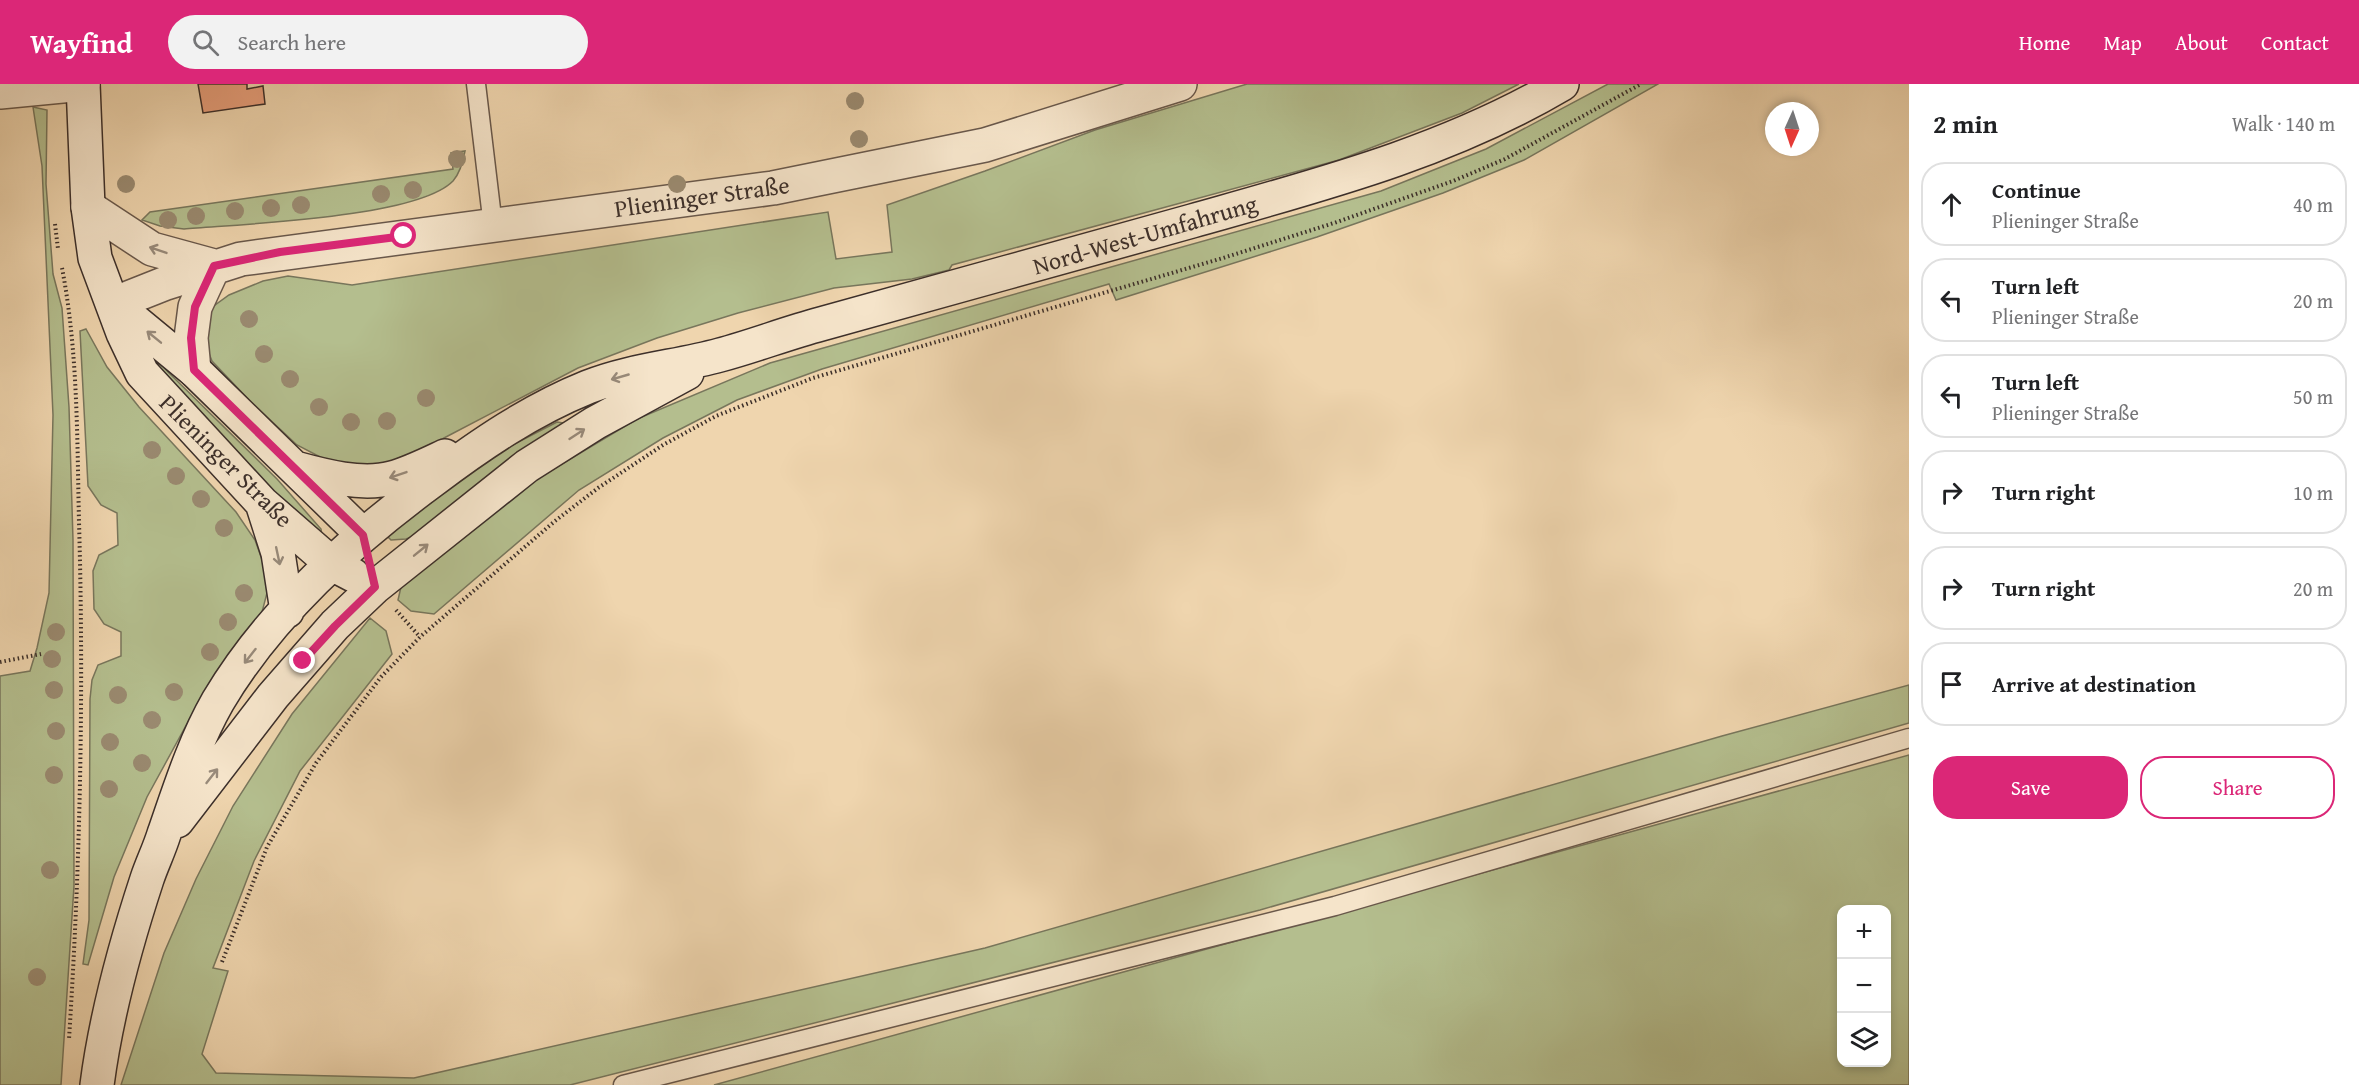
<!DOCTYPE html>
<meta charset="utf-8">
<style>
:root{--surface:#fff;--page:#f2f2f2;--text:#202124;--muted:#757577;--line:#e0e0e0;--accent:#db2777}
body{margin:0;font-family:"Gentium Book Plus",serif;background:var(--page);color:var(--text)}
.controls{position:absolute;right:18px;bottom:18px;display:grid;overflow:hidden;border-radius:12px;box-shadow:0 3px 9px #0003}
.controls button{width:54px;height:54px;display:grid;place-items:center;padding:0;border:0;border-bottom:2px solid var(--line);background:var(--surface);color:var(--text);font:30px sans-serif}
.compass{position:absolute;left:1765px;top:18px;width:54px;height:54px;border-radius:50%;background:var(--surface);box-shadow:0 3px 9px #0003;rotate:183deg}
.stop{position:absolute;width:18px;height:18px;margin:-14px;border:4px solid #db2777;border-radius:50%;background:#fff}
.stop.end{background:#db2777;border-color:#fff;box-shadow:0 2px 6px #0008}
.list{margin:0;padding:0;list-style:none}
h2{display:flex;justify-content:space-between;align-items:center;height:78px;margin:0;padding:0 24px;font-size:26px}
h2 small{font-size:20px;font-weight:400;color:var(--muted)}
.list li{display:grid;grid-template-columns:39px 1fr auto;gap:18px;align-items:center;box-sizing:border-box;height:84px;margin:0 12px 12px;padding:0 12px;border:2px solid var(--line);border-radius:24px}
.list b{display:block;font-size:22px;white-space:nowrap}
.list p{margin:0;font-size:20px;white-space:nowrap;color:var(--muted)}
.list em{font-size:20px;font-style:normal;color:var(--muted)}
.actions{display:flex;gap:12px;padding:18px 24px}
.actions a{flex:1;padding:14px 0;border:2px solid var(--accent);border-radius:24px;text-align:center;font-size:21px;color:var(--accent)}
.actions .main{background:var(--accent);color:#fff}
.icon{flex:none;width:33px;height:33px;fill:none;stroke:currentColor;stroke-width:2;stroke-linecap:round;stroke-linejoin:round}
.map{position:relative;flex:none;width:1909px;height:1001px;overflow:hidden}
header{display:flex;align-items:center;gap:36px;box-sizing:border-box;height:84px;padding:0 30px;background:var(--accent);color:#fff}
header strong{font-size:28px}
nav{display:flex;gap:33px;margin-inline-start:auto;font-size:21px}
.search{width:420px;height:54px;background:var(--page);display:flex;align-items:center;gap:15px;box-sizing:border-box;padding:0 21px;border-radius:33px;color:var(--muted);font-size:22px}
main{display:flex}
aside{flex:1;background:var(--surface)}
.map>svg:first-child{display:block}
.green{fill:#b4be8e;stroke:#78765c;stroke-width:1.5;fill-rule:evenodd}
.building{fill:#e69e7a;stroke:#3c2f2a;stroke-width:1.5}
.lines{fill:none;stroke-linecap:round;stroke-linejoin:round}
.lane-casing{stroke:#69584b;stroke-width:21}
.street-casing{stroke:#69584b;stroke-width:36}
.secondary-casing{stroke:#3c2f2a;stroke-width:36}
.path{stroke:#3c2f2a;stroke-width:4;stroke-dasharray:1.5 3;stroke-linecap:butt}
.lane{stroke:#f5e4ca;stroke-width:18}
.street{stroke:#f5e4ca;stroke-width:33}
.secondary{stroke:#f5e4ca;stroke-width:33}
.tree{fill:#9a8a70}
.oneway{stroke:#988a7a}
.route{stroke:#db2777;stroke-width:8}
.labels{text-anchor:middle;stroke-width:4.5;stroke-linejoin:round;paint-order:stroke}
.street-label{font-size:24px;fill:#3c2f2a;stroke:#f5e4ca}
</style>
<header>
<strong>Wayfind</strong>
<div class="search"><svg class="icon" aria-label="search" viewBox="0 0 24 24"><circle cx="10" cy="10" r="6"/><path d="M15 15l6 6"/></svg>Search here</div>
<nav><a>Home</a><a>Map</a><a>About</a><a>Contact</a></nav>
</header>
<main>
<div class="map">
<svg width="1909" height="1001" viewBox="0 0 1909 1001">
<rect width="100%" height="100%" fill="#efd5ae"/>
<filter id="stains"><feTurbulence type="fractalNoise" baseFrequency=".00333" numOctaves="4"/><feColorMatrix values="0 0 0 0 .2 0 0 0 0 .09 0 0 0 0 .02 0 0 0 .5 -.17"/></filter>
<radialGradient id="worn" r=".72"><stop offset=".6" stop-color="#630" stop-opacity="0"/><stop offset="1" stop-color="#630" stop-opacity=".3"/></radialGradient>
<path class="green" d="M1247,0H1519L1462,29L1339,76L952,181L949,186L912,195L834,204L738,229L657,254L578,284L444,354L420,370L388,381L350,382L322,374L297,361L250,317L212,277L203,254L211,224L229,211L263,197L288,192L352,201L828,128L836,175L892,168L887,121L985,87L1095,46Z
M1608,0H1658L1524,76L1443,109L1317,153L1116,216L1109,200L822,285L737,316L663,354L579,406L434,530L411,527L398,516L401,503L530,399L637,335L770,279L1381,107L1486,65Z
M33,23L47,26L46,100L53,190L62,224L69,323L73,456L74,802L61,1001H0V592L30,587L37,564L49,509L53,331L42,82Z
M465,67C463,78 460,89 453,97C417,134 240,140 184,145L160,142L142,136L150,128L453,85L451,69Z
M86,245L107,283L139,323L236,428L255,456L265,484L267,509L261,532L200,616L147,713L114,793L88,881L83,880L89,836L90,615L92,596L98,581L121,572V548L104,540L94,525L93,487L99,471L118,461L117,429L101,421L88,402L80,247Z
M142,258L168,288L277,395L321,445L322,452L318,454L163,298Z
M557,338L563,339L565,344L438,443L406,455L391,456L387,452L478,379Z
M370,534L386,547L392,570L300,687L254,777L213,884L228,887L202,970L216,989L414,994L985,864L1722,652L1909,601V639L1260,826L570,1001H121L164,869L196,795L233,722L292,630Z
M1909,671V1001H714ZM1842,826H1886V978H1842Z"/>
<path class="building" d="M198,0H247V5L263,2L265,20L203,29Z"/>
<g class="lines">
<g class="lane-casing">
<path id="lane" d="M476,0L493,142
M623,1001L1335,822L1909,654"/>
</g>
<g class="street-casing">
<path id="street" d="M0,8L83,0
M88,123L152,165L214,182
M113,220L166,199L241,175L773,104L985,61L1180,0
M194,286L191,254L195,223L214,182"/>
</g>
<g class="secondary-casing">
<path id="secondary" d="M83,0L88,123L95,174L123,249L142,289L262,419L332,480L353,491
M114,220L194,286L363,451
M295,384C324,392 362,402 392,394C410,389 428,380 445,372
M262,419L278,469L287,527
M177,737L273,612L335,541L375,503L527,382L595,339L687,289
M97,1001C106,931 125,862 147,795C152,780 159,766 164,750C180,704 194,659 218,617C269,531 353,455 432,397C481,360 531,326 588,303C631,286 676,283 720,271C754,262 787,249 821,240C944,205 1069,172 1192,137C1319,101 1447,68 1562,0"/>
</g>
<path class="path" d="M55,140L58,165
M62,184C78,267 77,353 79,438C84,611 80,783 69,955
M396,526L420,553
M0,578L41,570
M222,878L267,763L316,679L381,593L420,553L555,437L598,404L663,361L716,332L813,294L1223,174L1334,139L1453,97L1505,75L1641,0"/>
<use href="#lane" class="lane"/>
<use href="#street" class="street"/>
<use href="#secondary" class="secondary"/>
</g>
<g class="tree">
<circle cx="855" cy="17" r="9"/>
<circle cx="859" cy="55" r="9"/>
<circle cx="457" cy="75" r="9"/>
<circle cx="126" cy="100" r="9"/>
<circle cx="677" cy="100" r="9"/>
<circle cx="413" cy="106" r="9"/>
<circle cx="381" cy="110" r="9"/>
<circle cx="301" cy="121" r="9"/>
<circle cx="271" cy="124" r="9"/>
<circle cx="235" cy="127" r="9"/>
<circle cx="196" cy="132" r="9"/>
<circle cx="168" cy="136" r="9"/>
<circle cx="249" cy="235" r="9"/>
<circle cx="264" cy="270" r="9"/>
<circle cx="290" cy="295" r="9"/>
<circle cx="426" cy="314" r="9"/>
<circle cx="319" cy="323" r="9"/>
<circle cx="387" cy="337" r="9"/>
<circle cx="351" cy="338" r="9"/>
<circle cx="152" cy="366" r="9"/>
<circle cx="176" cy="392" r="9"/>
<circle cx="201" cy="415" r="9"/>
<circle cx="224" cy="444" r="9"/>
<circle cx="244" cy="509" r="9"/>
<circle cx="228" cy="538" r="9"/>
<circle cx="56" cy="548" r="9"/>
<circle cx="210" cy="568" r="9"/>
<circle cx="52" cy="575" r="9"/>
<circle cx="54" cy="606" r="9"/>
<circle cx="174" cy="608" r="9"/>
<circle cx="118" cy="611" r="9"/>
<circle cx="152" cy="636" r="9"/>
<circle cx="56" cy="647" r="9"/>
<circle cx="110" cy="658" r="9"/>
<circle cx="142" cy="679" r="9"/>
<circle cx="54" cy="691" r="9"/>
<circle cx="109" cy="705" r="9"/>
<circle cx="50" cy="786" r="9"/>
<circle cx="37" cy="893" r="9"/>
</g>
<defs><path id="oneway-shaft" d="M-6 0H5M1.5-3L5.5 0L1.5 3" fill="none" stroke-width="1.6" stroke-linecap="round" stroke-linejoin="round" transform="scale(1.5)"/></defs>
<g class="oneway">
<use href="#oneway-shaft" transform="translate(158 166) rotate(-161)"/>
<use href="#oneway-shaft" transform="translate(154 253) rotate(-141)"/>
<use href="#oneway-shaft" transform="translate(620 293) rotate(164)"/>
<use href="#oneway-shaft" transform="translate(577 350) rotate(-33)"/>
<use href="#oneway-shaft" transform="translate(398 391) rotate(161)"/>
<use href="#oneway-shaft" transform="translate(421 466) rotate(-39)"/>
<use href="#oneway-shaft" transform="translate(278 472) rotate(78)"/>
<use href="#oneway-shaft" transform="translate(250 572) rotate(128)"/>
<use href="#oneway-shaft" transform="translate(212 692) rotate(-52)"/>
</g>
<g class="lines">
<path class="route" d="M303,577L335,542L375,503L363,451L194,286L191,254L195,223L214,182L280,168L404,152"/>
</g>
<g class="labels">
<g class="street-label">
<text transform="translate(702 113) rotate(-8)" y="8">Plieninger Straße</text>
<text transform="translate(1145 151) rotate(-16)" y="8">Nord-West-Umfahrung</text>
<text transform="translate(226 377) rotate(45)" y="8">Plieninger Straße</text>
</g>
</g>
<rect width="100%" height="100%" filter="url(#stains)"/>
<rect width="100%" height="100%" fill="url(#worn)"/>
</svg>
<div class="controls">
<button>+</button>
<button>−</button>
<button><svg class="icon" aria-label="layers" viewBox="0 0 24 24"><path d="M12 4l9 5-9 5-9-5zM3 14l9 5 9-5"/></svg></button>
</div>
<svg class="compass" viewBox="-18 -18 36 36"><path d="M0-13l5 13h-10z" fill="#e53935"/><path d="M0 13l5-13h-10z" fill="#757577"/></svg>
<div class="stop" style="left:404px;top:152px"></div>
<div class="stop end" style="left:303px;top:577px"></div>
</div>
<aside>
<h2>2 min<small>Walk · 140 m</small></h2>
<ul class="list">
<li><svg class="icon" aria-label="ahead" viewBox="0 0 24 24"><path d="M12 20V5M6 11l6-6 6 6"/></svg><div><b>Continue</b><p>Plieninger Straße</p></div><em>40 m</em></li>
<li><svg class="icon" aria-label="left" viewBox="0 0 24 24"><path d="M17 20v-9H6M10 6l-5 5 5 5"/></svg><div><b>Turn left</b><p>Plieninger Straße</p></div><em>20 m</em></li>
<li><svg class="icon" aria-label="left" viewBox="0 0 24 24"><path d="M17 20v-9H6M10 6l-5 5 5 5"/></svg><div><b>Turn left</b><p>Plieninger Straße</p></div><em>50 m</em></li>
<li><svg class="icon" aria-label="right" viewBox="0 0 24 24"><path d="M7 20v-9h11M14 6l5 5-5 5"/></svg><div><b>Turn right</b></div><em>10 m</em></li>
<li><svg class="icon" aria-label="right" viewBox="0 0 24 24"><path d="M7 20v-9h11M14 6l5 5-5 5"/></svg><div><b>Turn right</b></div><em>20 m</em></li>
<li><svg class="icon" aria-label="arrive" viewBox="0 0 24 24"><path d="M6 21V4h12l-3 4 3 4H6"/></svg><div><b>Arrive at destination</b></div></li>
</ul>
<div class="actions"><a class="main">Save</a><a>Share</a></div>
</aside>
</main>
